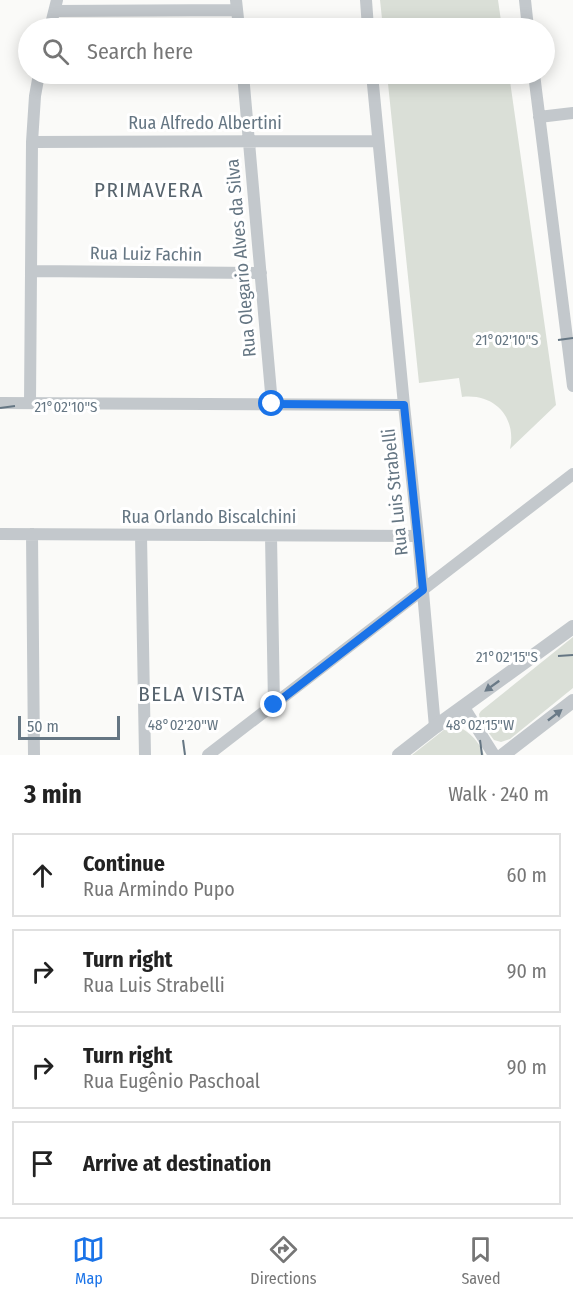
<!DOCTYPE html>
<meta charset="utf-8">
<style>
:root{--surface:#fff;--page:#f2f2f2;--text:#222;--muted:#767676;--line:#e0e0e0;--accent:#1a73e8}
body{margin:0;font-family:"Fira Sans Condensed",sans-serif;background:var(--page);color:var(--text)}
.scale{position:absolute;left:18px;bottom:15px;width:102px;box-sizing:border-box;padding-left:6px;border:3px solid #657683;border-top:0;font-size:16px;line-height:21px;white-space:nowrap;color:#657683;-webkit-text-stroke:4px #fff;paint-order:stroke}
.stop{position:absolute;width:18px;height:18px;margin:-14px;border:4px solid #1a73e8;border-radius:50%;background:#fff}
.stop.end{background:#1a73e8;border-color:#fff;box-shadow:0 2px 6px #0008}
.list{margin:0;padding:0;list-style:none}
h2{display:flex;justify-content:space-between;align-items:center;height:78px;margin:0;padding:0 24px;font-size:26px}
h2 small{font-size:20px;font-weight:400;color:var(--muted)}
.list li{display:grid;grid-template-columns:39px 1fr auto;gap:18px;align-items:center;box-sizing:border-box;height:84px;margin:0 12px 12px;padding:0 12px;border:2px solid var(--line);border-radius:0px}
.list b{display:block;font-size:22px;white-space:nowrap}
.list p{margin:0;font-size:20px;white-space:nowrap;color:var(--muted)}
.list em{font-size:20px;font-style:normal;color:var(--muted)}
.icon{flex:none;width:33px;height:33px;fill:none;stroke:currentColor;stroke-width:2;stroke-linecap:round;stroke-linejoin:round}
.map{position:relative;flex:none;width:573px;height:755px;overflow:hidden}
.search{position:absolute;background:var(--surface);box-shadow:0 3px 15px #0003;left:18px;right:18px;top:18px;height:66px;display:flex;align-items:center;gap:15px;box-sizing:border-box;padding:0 21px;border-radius:33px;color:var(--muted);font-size:22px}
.sheet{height:462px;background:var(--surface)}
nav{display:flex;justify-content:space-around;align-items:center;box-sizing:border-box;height:84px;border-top:2px solid var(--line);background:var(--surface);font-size:16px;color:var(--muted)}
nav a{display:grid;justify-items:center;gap:3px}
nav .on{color:var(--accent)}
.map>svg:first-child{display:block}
.green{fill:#dadfd7}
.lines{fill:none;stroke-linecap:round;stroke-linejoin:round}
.minor{stroke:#c3c8cc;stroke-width:12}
.tertiary{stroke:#c3c8cc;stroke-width:14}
.oneway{fill:#6a7a87}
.route{stroke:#1a73e8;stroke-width:8}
.ticks{fill:none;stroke:#657683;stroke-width:2}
.labels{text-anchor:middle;stroke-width:6;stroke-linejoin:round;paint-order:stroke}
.street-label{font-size:18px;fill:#657683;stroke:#fff}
.quarter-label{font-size:21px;letter-spacing:1.5px;fill:#57646e;stroke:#fff}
.ticks-label{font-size:15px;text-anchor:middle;fill:#657683;stroke:#fff;stroke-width:6;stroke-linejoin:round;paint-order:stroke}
</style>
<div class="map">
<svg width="573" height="755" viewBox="0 0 573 755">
<rect width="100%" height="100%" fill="#fafaf8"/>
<path class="green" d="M380,0H498L502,28H383Z
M387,74H509L556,405L510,449C517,417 494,393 462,397L459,378L419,383Z
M573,637V688L510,739L501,742L494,740L480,721L479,714L481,711Z
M454,726C467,728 480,742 484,755H412L445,729Z"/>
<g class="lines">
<path class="minor" d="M236,0L239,28
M366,0L368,28
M525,0L528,28
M55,11L237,10
M50,28L57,0
M243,74L272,404
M372,74L404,405L418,536L435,727
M534,74L573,386
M539,117L573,113
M32,142L378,141
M31,271L261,273
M0,403L404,405
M30,403L32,142L35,96L39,74
M0,534L418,536
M32,534L34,755
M141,535L145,755
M271,536L274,705
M463,706L494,755
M208,755L573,474"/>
<path class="tertiary" d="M399,755L435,727L573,627
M503,755L573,701"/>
</g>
<defs><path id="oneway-solid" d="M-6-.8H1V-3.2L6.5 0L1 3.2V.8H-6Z" transform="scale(1.5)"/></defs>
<g class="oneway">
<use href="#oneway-solid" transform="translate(492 686) rotate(144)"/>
<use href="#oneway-solid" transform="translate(555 715) rotate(-38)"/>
</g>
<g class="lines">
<path class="route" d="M272,404L404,405L423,590L274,705"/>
</g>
<path class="ticks" d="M558,340L573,338M0,408L15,406M558,656L573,655M183,740L185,755M480,740L482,755"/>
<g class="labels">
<g class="street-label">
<text x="205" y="129">Rua Alfredo Albertini</text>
<text transform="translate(146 254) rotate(1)" y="6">Rua Luiz Fachin</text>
<text transform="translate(241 258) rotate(-95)" y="6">Rua Olegario Alves da Silva</text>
<text transform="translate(395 492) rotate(-96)" y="6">Rua Luis Strabelli</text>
<text x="209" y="523">Rua Orlando Biscalchini</text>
</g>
<g class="quarter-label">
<text x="149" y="197">PRIMAVERA</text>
<text x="192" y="701">BELA VISTA</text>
</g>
</g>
<g class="ticks-label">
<text x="507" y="345">21°02'10"S</text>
<text x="66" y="412">21°02'10"S</text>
<text x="507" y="662">21°02'15"S</text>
<text x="183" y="730">48°02'20"W</text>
<text x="480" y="730">48°02'15"W</text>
</g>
</svg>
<div class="scale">50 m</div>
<div class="stop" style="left:272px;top:404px"></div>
<div class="stop end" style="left:274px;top:705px"></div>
<div class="search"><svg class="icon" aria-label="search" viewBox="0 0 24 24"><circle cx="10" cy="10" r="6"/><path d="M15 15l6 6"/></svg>Search here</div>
</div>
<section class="sheet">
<h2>3 min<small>Walk · 240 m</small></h2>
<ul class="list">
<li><svg class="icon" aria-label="ahead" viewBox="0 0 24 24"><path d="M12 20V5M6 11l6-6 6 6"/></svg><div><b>Continue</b><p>Rua Armindo Pupo</p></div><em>60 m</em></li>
<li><svg class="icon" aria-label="right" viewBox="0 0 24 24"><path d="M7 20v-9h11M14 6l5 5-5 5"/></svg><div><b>Turn right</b><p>Rua Luis Strabelli</p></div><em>90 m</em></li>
<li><svg class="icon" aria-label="right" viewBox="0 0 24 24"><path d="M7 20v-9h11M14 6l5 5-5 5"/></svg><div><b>Turn right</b><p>Rua Eugênio Paschoal</p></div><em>90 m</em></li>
<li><svg class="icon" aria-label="arrive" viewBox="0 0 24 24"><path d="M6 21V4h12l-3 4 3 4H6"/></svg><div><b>Arrive at destination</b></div></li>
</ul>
</section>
<nav>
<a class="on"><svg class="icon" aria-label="map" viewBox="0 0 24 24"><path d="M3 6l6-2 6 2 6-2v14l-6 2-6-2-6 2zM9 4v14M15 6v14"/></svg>Map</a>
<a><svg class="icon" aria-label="directions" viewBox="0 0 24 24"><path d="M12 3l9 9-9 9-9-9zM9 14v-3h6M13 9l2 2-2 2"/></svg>Directions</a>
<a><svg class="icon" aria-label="saved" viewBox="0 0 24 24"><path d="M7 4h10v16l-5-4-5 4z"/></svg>Saved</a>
</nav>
